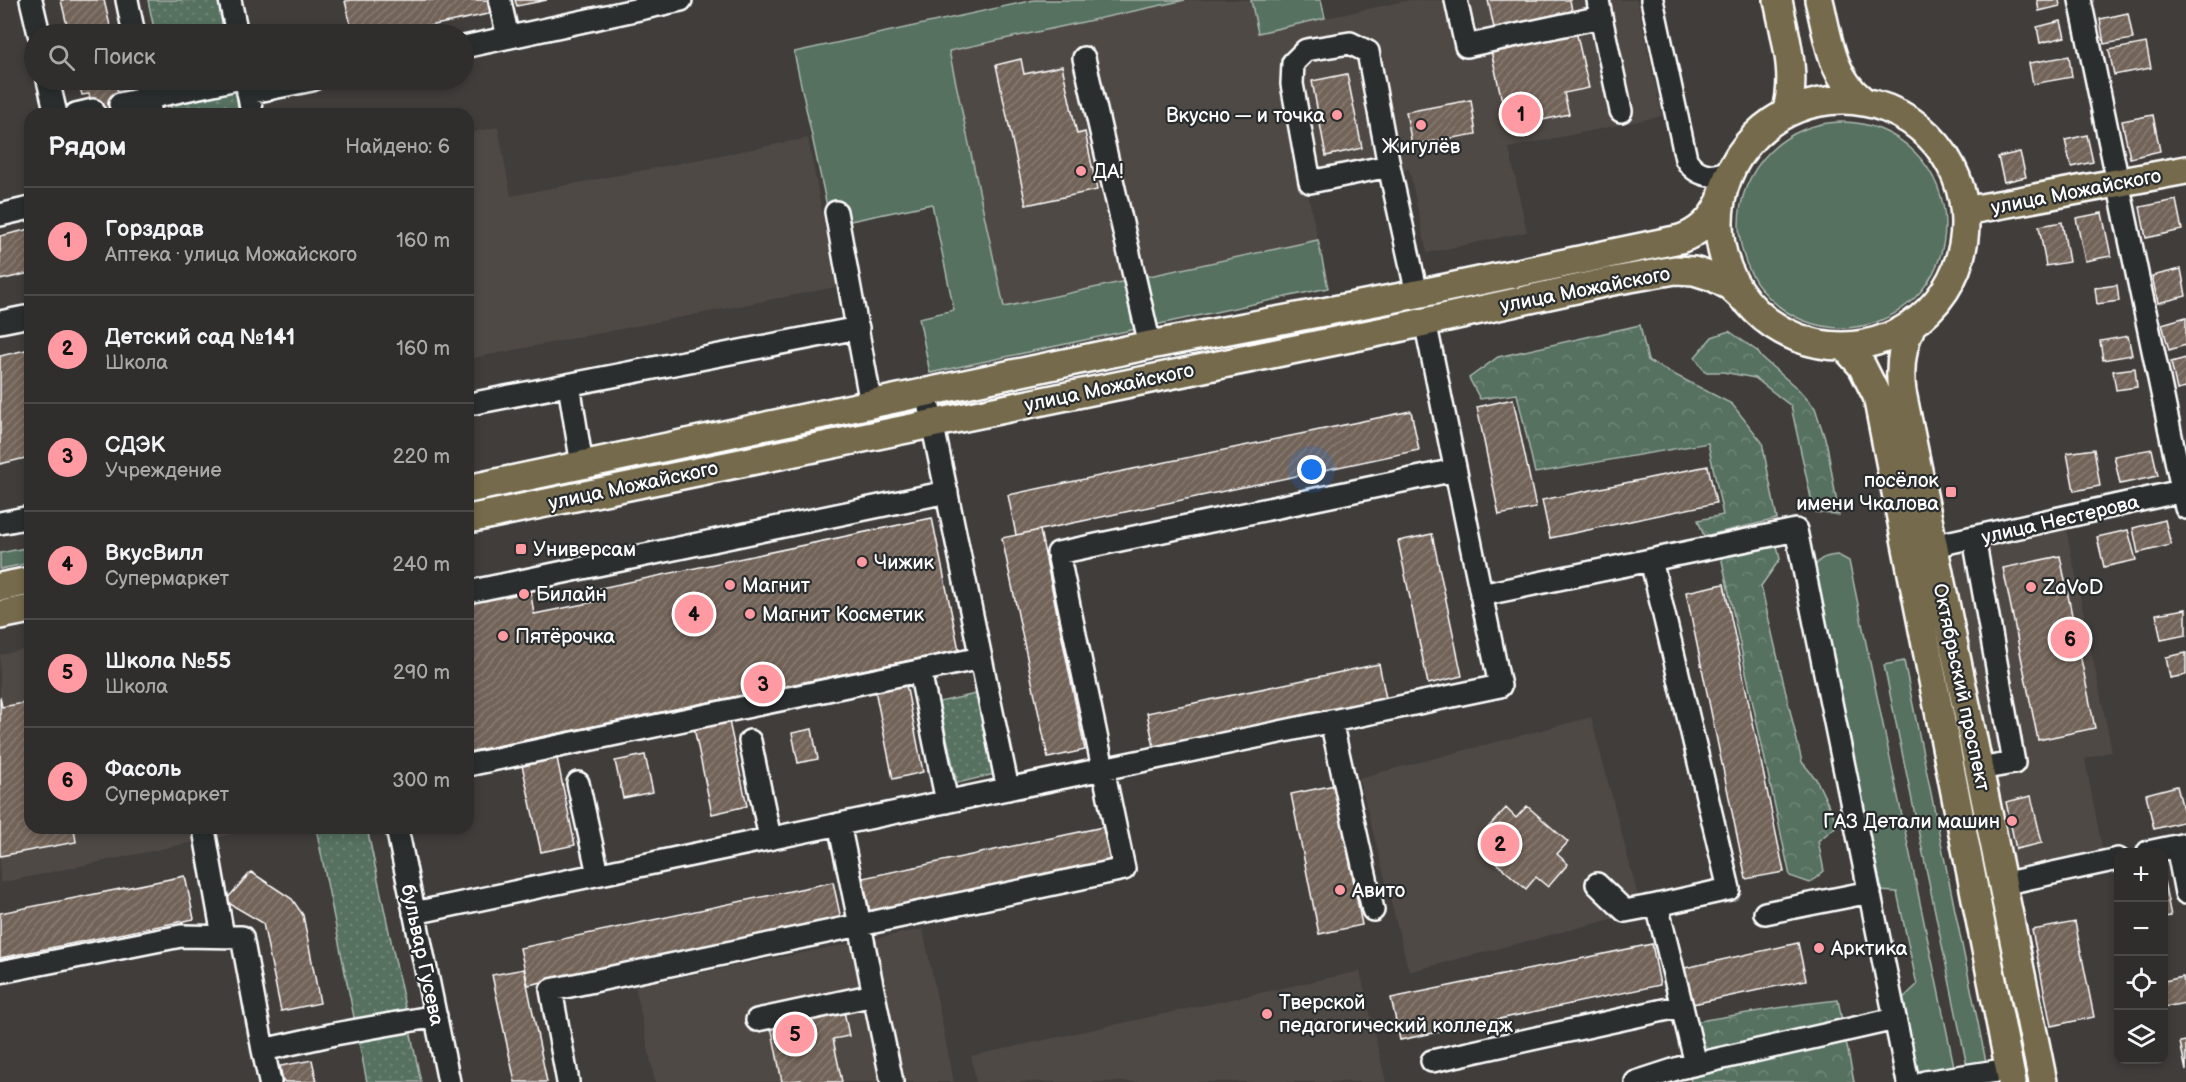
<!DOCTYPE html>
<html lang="ru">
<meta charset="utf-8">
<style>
:root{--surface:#302e2c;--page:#383634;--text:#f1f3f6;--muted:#a8a8a9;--line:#4b4a48;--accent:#ff9aa2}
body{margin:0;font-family:"Balsamiq Sans",sans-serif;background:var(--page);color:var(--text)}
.controls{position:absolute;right:18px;bottom:18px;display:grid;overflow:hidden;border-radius:12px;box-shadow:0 3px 9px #0003}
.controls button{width:54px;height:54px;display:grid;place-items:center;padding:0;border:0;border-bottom:2px solid var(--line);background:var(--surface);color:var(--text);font:30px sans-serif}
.you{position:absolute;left:1312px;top:470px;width:21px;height:21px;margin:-15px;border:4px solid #fff;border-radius:50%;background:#1a73e8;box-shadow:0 0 0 9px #1a73e833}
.badge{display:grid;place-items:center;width:39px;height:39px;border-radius:50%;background:var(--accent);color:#111;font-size:20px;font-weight:700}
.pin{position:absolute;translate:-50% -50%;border:3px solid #fff;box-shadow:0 2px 6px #0006}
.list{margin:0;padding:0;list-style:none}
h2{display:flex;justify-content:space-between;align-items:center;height:78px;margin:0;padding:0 24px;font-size:26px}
h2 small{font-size:20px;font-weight:400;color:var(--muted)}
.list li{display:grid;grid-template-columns:39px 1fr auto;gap:18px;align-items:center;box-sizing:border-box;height:108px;padding:0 24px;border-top:2px solid var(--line)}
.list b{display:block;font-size:22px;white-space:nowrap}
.list p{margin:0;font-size:20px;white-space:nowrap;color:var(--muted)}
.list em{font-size:20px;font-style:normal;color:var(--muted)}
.icon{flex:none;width:33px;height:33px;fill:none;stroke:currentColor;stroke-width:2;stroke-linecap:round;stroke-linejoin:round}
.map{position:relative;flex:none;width:2186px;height:1082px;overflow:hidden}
.search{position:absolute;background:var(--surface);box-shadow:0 3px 9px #0003;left:24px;top:24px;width:450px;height:66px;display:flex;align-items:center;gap:15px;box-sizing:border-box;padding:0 21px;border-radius:33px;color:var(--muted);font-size:22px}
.panel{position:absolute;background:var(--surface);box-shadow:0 3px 9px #0003;left:24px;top:108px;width:450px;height:726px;border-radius:18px}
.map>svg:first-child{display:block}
.built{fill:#4f4844}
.green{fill:#567160;stroke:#aab8b0;stroke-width:1.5}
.forest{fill:url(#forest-crowns);stroke:#aab8b0;stroke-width:1.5}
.park{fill:url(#park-dots);stroke:#aab8b0;stroke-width:1.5}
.building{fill:url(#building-hatch);stroke:#fff;stroke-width:1.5}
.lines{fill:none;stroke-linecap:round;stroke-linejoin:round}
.minor-casing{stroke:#fff;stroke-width:26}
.major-casing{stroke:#fff;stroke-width:32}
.minor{stroke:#2a2d2e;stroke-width:21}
.major{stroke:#756b4b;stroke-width:27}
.poi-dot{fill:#ff9aa2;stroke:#2a2d2e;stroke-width:2}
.labels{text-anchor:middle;stroke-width:4.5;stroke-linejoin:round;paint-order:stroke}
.poi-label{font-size:20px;fill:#fff;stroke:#2a2d2e;text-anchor:start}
.street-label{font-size:20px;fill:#fff;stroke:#2a2d2e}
</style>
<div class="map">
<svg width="2186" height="1082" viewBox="0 0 2186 1082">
<defs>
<pattern id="forest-crowns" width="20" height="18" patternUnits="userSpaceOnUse" patternTransform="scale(1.5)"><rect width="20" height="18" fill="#567160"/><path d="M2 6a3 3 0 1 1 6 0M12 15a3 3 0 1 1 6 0" fill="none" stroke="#6f8678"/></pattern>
<pattern id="park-dots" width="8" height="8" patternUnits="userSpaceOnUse" patternTransform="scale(1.5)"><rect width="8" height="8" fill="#567160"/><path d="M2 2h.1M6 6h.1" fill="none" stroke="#6f8678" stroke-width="1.8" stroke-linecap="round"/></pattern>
<pattern id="building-hatch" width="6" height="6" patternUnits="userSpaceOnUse" patternTransform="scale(1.5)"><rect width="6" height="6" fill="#726359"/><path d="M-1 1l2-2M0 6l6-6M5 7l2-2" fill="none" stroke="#877a72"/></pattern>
</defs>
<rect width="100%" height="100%" fill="#403d3b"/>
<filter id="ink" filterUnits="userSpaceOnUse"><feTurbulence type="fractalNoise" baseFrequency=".0167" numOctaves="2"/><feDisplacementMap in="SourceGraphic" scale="12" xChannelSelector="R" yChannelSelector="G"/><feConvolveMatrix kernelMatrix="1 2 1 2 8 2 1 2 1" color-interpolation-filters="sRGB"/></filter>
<g filter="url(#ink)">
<path class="built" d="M1185,0H1251L1259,32L1410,0H1637L1662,116L1509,148L1527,232L1427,253L1409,169L1307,190L1318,240L1004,308L949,50Z
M498,127L511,196L808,138L836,287L468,359V133Z
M2066,528L2112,751L2085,759L2103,853L2009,873L1946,558Z
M30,648V828H261L0,883V655Z
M1591,717L1642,911L1409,972L1359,778Z
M923,929L954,1082H655L635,986Z
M1360,971L1386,1082H976L971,1056Z"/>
<path class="green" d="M1034,0H1185L949,51L1004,307L1318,240L1328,288L930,373L919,318L954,310L932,204L831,225L794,52Z
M1251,0H1321L1325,18L1258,33Z
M1739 225a103 103 0 1 1 206 0a103 103 0 1 1-206 0Z
M30,547V563L0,569V553Z
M1838,555L1849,561L1955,1071L1917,1076L1901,1000L1917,985L1897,892L1878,891L1812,573C1817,559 1823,556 1838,555Z
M1904,661L1986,1062L1967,1066L1884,665Z"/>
<path class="forest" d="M1640,325L1648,361L1732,404L1762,442L1777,519L1704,536L1698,520L1723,515L1708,443L1535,473L1517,394L1480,399L1469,378L1498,357Z
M1729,331L1757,351L1762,358L1798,389L1815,408L1827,445L1839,515L1814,512L1791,406L1755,378L1723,372H1705L1695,357L1712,337Z
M1777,546L1780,559L1761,586L1802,762L1816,779L1838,825L1818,841L1824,871L1810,883L1790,876L1721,556Z
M1838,1000L1854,1082H1691L1674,1025L1803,1004Z"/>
<path class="park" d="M148,0H218L224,34H155Z
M237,89L242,114H172L170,103Z
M981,693L999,773L957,783L939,702Z
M316,828H367L421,1082H367Z"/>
<path class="building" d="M61,0H104L112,34H69Z
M351,0H508L493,13L391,34H353L345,1Z
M515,0H547L517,6Z
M1488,0H1570L1572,11L1494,28Z
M2037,0H2059L2060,6L2039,11Z
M2128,13L2133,39L2104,44L2100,19Z
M2061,21L2065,37L2040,43L2037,27Z
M1576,31L1589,88L1564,93L1569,114L1508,128L1491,51Z
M2146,43L2151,68L2114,75L2109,50Z
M2069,56L2072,77L2033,84L2029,63Z
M1021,59L1024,74L1062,66L1077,134L1085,132L1097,190L1026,205L996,65Z
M1347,74L1362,148L1326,156L1312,81Z
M78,80H121L123,86L117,88L122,112L128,110L129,114H94L89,94L82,95Z
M1471,100L1476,134L1412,145L1406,112Z
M2153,115L2160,151L2130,158L2122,121Z
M2087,135L2093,162L2071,167L2065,140Z
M2020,152L2026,177L2004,182L1998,157Z
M2176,200L2182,230L2146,238L2140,207Z
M2102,213L2111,256L2085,261L2076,218Z
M2062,222L2069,262L2046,266L2039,226Z
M30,229V273L0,280V236Z
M2181,269L2186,296L2158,303L2152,276Z
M2117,285L2119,301L2097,304L2095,288Z
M2186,317V345L2169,350L2162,324Z
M2128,336L2132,355L2103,360L2100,341Z
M30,349V457L0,464V356Z
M2186,358V388L2177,390L2171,362Z
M2135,368L2137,387L2116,390L2113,371Z
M1513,399L1536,508L1499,515L1477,407Z
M1411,411L1419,450L1016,535L1008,495Z
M2094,449L2100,486L2074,491L2067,453Z
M2152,449L2158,476L2120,484L2114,456Z
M1708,466L1716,503L1550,538L1542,500Z
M932,518L959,650L468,752V602L530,588L534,614L594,602L591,590Z
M2165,520L2171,545L2138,553L2133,528Z
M1040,530L1085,750L1048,758L1002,538Z
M2128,530L2136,560L2104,567L2097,537Z
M1432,534L1462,676L1428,684L1398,541Z
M2060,556L2095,728L2038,740L2003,568Z
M1724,584L1784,872L1746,879L1686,592Z
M2186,609V635L2161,640L2156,614Z
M2186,653V675L2170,678L2166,657Z
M1379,664L1386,698L1154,747L1147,713Z
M906,684L923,772L893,779L875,690Z
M0,697L2,707L30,702V828H74L76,842L0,856Z
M729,721L747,806L712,814L694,728Z
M812,729L818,759L798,763L792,733Z
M645,755L653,792L623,798L615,761Z
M557,758L575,845L541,852L522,765Z
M1335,785L1362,925L1319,934L1291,794Z
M2177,786L2186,821L2154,829L2146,794Z
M2031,796L2042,843L2016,849L2006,802Z
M1527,806L1568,842L1557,854L1568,864L1548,887L1536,877L1526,889L1485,853L1496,841L1485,831L1506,808L1516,818Z
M1103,827L1111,864L870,914L863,878Z
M251,872L292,899L303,915L320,1003L281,1011L263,923L225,901Z
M185,876L194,919L0,958V913Z
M2164,881L2171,916L2164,917Z
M833,882L841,919L528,985L520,948Z
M2075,922L2094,1017L2051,1026L2032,930Z
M1798,943L1806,980L1688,1005L1680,969Z
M1652,944L1660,985L1400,1040L1391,998Z
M524,969L547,1082H515L492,975Z
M2183,977L2186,1003L2164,1007V981Z
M844,1011L849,1036L833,1039L842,1082H802L801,1080L782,1082L771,1026Z
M2186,1041V1071L2180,1042Z
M312,1060L317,1082H283L280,1066Z"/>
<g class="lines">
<g class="minor-casing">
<path id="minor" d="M31,0L39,34
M127,0L134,34
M230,0L237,34
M1456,0L1466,46L1601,17L1598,0
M1652,0L1686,159C1696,176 1715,180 1731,169
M2080,0L2186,508
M500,2L508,37
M1601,17L1621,111
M464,47L681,0
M1084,58L1150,345
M48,80L56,114
M144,80L151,114
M246,80L252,114
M248,93L312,80
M120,104L232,80
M76,114L93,110
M1389,166L1310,182L1292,84L1293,63L1306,50L1350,43L1368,52L1389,166L1417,294
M836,212L871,404
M0,215L30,208
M0,322L30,316
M569,385L582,465
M926,393L1008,789
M475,403L858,328
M0,523L30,517
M1974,538L2014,763L1979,769
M1933,546L2186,490
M1651,560L1729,889L1657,905L1696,1064
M468,592L947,492
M1481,595L1796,530L1908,1082
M920,671L947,802
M1331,721L1373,910
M750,741L770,838
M468,765L981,658
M578,783L598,874
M397,828L449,1082
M205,835L223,936
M2177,846L2186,893
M2148,852L2186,844
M1597,884L1625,911L1657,905
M2002,884L2118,859
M414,913L1500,686L1425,321
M1765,913L1870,892
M0,972L181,936L242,937L263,1050L335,1034L436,1016
M874,995L892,1082
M757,1020L874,995L860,925L1124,869L1058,553L1455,470
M263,1050L270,1082
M1432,1061L1682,1006
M568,1082L551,990L860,925L839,824
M1636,1082L1679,1068L1895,1019
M1925,1082L2010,1069"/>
</g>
<g class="major-casing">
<path id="major" d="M1778,0C1785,37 1798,76 1786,113
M1819,0C1828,36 1831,76 1862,100
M1719 223a123 123 0 1 1 246 0a123 123 0 1 1-246 0Z
M1965,211L2186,170
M1911,327C1901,348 1899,369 1902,392L2043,1082
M1844,346L1862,366L1877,396L2012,1082
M468,489L1150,345L1417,294L1680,239C1698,233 1711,221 1719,204
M468,519L1384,331L1608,282L1675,270L1694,271L1713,277L1730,286L1744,299
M0,587L30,581
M0,615L30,609"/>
</g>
<use href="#minor" class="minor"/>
<use href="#major" class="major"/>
</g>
</g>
<g class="poi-dot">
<circle cx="1337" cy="115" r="6"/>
<circle cx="1421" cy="125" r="6"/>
<circle cx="1081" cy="171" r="6"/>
<rect x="1945" y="486" width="12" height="12" rx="3"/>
<rect x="515" y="543" width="12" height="12" rx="3"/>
<circle cx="862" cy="562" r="6"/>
<circle cx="730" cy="585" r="6"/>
<circle cx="2031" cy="587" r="6"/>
<circle cx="524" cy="594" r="6"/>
<circle cx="750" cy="614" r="6"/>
<circle cx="503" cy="636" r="6"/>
<circle cx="2012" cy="821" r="6"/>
<circle cx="1340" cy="890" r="6"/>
<circle cx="1819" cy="948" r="6"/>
<circle cx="1267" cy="1014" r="6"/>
</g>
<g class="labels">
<g class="poi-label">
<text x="1325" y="122" text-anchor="end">Вкусно — и точка</text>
<text x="1421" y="153" text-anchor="middle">Жигулёв</text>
<text x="1093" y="178">ДА!</text>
<text x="1939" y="487" text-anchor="end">посёлок<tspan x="1939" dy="23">имени Чкалова</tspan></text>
<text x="533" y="556">Универсам</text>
<text x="874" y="569">Чижик</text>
<text x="742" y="592">Магнит</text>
<text x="2043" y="594">ZaVoD</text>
<text x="536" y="601">Билайн</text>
<text x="762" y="621">Магнит Косметик</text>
<text x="515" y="643">Пятёрочка</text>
<text x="2000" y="828" text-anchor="end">ГАЗ Детали машин</text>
<text x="1352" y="897">Авито</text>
<text x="1831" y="955">Арктика</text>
<text x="1279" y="1009">Тверской<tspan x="1279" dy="23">педагогический колледж</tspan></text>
</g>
<g class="street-label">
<text transform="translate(2076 191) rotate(-11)" y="7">улица Можайского</text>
<text transform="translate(1585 289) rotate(-11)" y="7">улица Можайского</text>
<text transform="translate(1109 387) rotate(-12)" y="7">улица Можайского</text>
<text transform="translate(633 485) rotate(-12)" y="7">улица Можайского</text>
<text transform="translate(2060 519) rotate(-13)" y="7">улица Нестерова</text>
<text transform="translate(1962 687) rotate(78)" y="7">Октябрьский проспект</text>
<text transform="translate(423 955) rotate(78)" y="7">бульвар Гусева</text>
</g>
</g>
</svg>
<div class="controls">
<button>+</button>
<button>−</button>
<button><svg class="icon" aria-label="locate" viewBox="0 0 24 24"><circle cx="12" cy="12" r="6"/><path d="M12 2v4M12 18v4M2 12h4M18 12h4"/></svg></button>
<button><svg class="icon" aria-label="layers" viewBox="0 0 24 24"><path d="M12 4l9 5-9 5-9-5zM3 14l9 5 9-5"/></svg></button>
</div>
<div class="you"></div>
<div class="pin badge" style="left:1521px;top:114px">1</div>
<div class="pin badge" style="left:1500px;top:844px">2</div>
<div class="pin badge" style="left:763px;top:684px">3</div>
<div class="pin badge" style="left:694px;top:614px">4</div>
<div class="pin badge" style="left:795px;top:1034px">5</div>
<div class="pin badge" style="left:2070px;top:639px">6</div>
<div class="search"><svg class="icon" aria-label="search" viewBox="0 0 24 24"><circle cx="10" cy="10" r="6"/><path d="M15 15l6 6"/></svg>Поиск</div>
<section class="panel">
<h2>Рядом<small>Найдено: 6</small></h2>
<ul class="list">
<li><span class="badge">1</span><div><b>Горздрав</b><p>Аптека · улица Можайского</p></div><em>160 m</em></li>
<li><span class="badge">2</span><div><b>Детский сад №141</b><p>Школа</p></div><em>160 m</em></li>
<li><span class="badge">3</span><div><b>СДЭК</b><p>Учреждение</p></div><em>220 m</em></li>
<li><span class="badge">4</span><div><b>ВкусВилл</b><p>Супермаркет</p></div><em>240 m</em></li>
<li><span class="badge">5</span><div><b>Школа №55</b><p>Школа</p></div><em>290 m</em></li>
<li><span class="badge">6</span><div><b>Фасоль</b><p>Супермаркет</p></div><em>300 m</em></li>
</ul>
</section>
</div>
